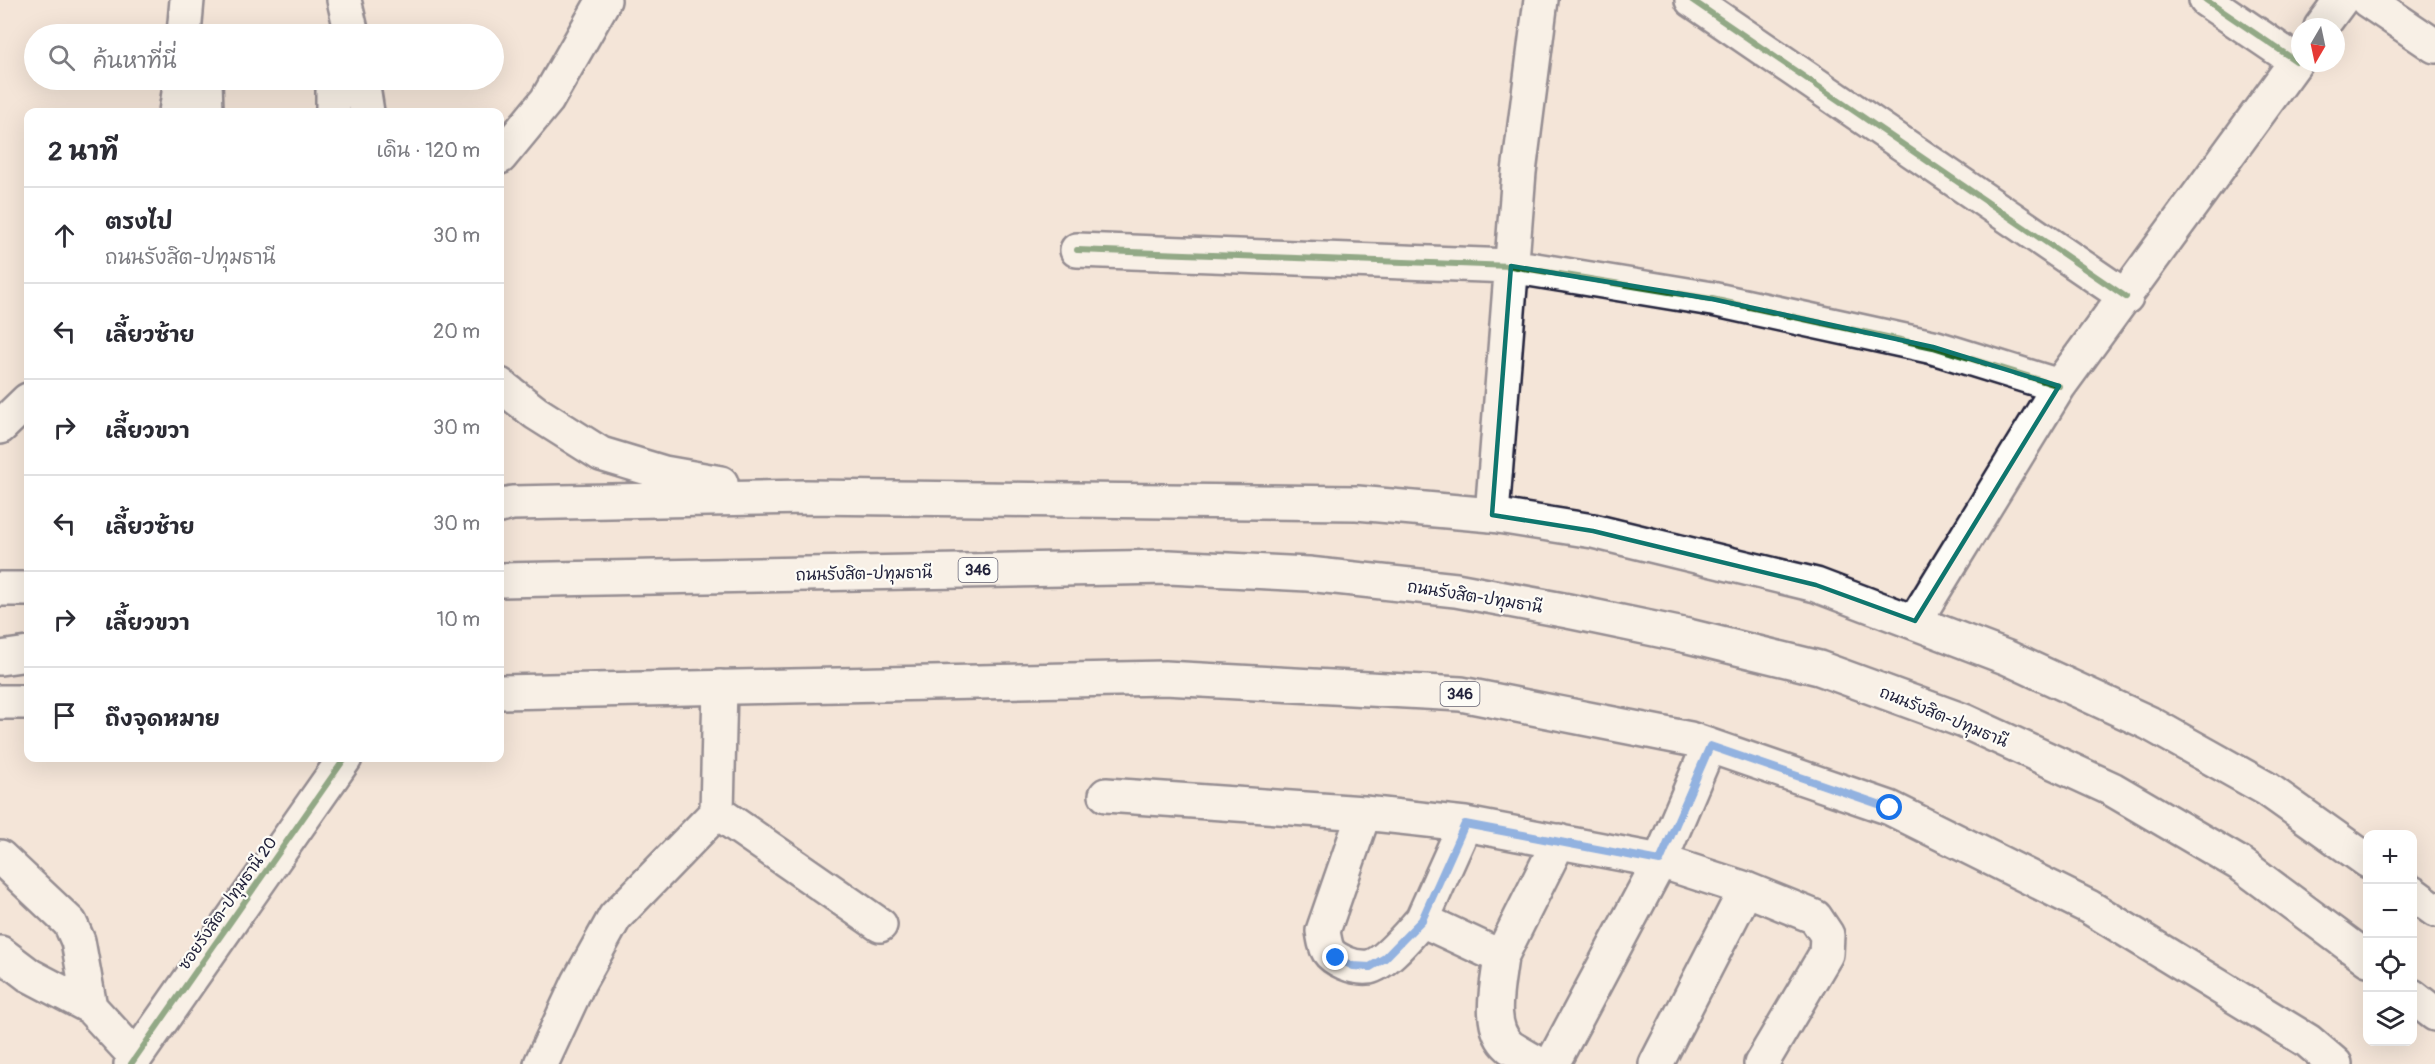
<!DOCTYPE html>
<html lang="th">
<meta charset="utf-8">
<style>
:root{--surface:#fff;--page:#f7f7f7;--text:#2b2b33;--muted:#7c7c81;--line:#e1e1e2}
body{margin:0;font-family:Pangolin,"Playpen Sans Thai",sans-serif;background:var(--page);color:var(--text)}
.controls{position:absolute;right:18px;bottom:18px;display:grid;overflow:hidden;border-radius:12px;box-shadow:0 6px 24px #0002}
.controls button{width:54px;height:54px;display:grid;place-items:center;padding:0;border:0;border-bottom:2px solid var(--line);background:var(--surface);color:var(--text);font:30px sans-serif}
.compass{position:absolute;left:2291px;top:18px;width:54px;height:54px;border-radius:50%;background:var(--surface);box-shadow:0 6px 24px #0002;rotate:189deg}
.stop{position:absolute;width:18px;height:18px;margin:-14px;border:4px solid #1a73e8;border-radius:50%;background:#fff}
.stop.end{background:#1a73e8;border-color:#fff;box-shadow:0 2px 6px #0008}
.list{margin:0;padding:0;list-style:none}
h2{display:flex;justify-content:space-between;align-items:center;height:78px;margin:0;padding:0 24px;font-size:26px}
h2 small{font-size:20px;font-weight:400;color:var(--muted)}
.list li{display:grid;grid-template-columns:39px 1fr auto;gap:18px;align-items:center;box-sizing:border-box;height:96px;padding:0 24px;border-top:2px solid var(--line)}
.list b{display:block;font-size:22px;white-space:nowrap}
.list p{margin:0;font-size:20px;white-space:nowrap;color:var(--muted)}
.list em{font-size:20px;font-style:normal;color:var(--muted)}
.icon{flex:none;width:33px;height:33px;fill:none;stroke:currentColor;stroke-width:2;stroke-linecap:round;stroke-linejoin:round}
.map{position:relative;flex:none;width:2435px;height:1064px;overflow:hidden}
.search{position:absolute;background:var(--surface);box-shadow:0 6px 24px #0002;left:24px;top:24px;width:480px;height:66px;display:flex;align-items:center;gap:15px;box-sizing:border-box;padding:0 21px;border-radius:33px;color:var(--muted);font-size:22px}
.panel{position:absolute;background:var(--surface);box-shadow:0 6px 24px #0002;left:24px;top:108px;width:480px;height:654px;border-radius:12px}
.map>svg:first-child{display:block}
.lines{fill:none;stroke-linecap:round;stroke-linejoin:round}
.minor-casing{stroke:#22223b;stroke-width:38}
.major-casing{stroke:#22223b;stroke-width:38}
.minor{stroke:#fdfcf7;stroke-width:33}
.major{stroke:#fdfcf7;stroke-width:33}
.cycleway-casing{stroke:#fdfcf7;stroke-width:10}
.cycleway{stroke:#1b5e20;stroke-width:6}
.route{stroke:#1a73e8;stroke-width:8}
.marked{fill:none;stroke:#0f766e;stroke-width:4.5;stroke-linejoin:round}
.labels{text-anchor:middle;stroke-width:4.5;stroke-linejoin:round;paint-order:stroke}
.shield{fill:#fdfcf7;stroke:#646373;stroke-width:1.5}
.shield-label{font-size:15px;font-weight:bold;fill:#22223b}
.street-label{font-size:16px;fill:#22223b;stroke:#fdfcf7}
</style>
<div class="map">
<svg width="2435" height="1064" viewBox="0 0 2435 1064">
<rect width="100%" height="100%" fill="#f4e5d8"/>
<filter id="ink" filterUnits="userSpaceOnUse"><feTurbulence type="fractalNoise" baseFrequency=".0167" numOctaves="2"/><feDisplacementMap in="SourceGraphic" scale="12" xChannelSelector="R" yChannelSelector="G"/><feConvolveMatrix kernelMatrix="1 2 1 2 8 2 1 2 1" color-interpolation-filters="sRGB"/></filter>
<g filter="url(#ink)">
<g class="lines">
<g class="minor-casing">
<path id="minor" d="M1692,0L2126,297
M2206,0L2296,61
M2367,0L2435,46
M2321,27L2341,0
M500,157L547,100L604,0
M1077,250L1511,266L1712,299L1933,347L2059,386
M1492,515L1519,172L1541,0
M1915,621L2059,386L2300,56
M1106,795L1364,813L1465,824L1660,861L1746,889L1815,917L1827,935L1826,954L1761,1064
M717,812L880,925
M1364,813L1323,931C1326,950 1327,955 1345,963C1352,966 1361,968 1369,967C1385,964 1410,933 1422,920L1501,957C1498,984 1486,1027 1510,1047C1519,1053 1529,1058 1539,1064
M0,857L70,923L78,941L90,1007L136,1057
M1422,920L1465,824
M0,953L29,975L90,1007
M1501,957L1559,841
M131,1064L345,758
M541,1064L579,982L615,917L717,812L720,687
M1552,1064L1660,861L1709,746
M1656,1064L1746,889"/>
</g>
<g class="major-casing">
<path id="major" d="M344,0L352,34
M184,34L187,0
M205,80L206,112
M362,80L367,112
M176,112L181,80
M333,112V80
M500,385L536,413L601,454L664,473L721,483
M0,427L28,400
M500,506L512,503L806,497L1357,503L1492,515L1593,531L1816,585L2008,658L2149,723L2267,789L2368,861
M500,580L1169,567L1308,574L1456,590L1568,611L1688,636L1819,668L1964,721L2112,789L2242,865L2368,959
M0,589H28
M0,658L28,654
M500,692L1165,678L1461,694L1690,739L1890,808L2089,907L2308,1041L2335,1064
M0,702H28
M2412,893L2435,910
M2412,996L2435,1014"/>
</g>
<use href="#minor" class="minor"/>
<use href="#major" class="major"/>
<g class="cycleway-casing">
<path id="cycleway" d="M1692,0L2126,297
M2206,0L2296,61
M1077,250L1511,266L1712,299L1933,347L2059,386
M131,1064L345,758"/>
</g>
<use href="#cycleway" class="cycleway"/>
</g>
</g>
<g class="lines" filter="url(#ink)">
<path class="route" d="M1336,958L1353,966L1370,967L1385,958L1422,920L1465,824L1660,861L1710,746L1890,808"/>
</g>
<path d="M0 0H2435V1064H0ZM1511,266L1712,299L1933,347L2059,386L1915,621L1816,585L1593,531L1492,515Z" fill="#f4e5d8" fill-opacity=".55" fill-rule="evenodd"/>
<path class="marked" d="M1511,266L1712,299L1933,347L2059,386L1915,621L1816,585L1593,531L1492,515Z"/>
<g class="labels">
<g class="shield">
<rect x="958.5" y="558" width="39" height="24" rx="4.5"/>
<rect x="1440.5" y="682" width="39" height="24" rx="4.5"/>
</g>
<g class="shield-label">
<text x="978" y="575">346</text>
<text x="1460" y="699">346</text>
</g>
<g class="street-label">
<text transform="translate(864 573) rotate(-1)" y="6">ถนนรังสิต-ปทุมธานี</text>
<text transform="translate(1475 596) rotate(9)" y="6">ถนนรังสิต-ปทุมธานี</text>
<text transform="translate(1944 716) rotate(22)" y="6">ถนนรังสิต-ปทุมธานี</text>
<text transform="translate(227 903) rotate(-55)" y="6">ซอยรังสิต-ปทุมธานี 20</text>
</g>
</g>
</svg>
<div class="controls">
<button>+</button>
<button>−</button>
<button><svg class="icon" aria-label="locate" viewBox="0 0 24 24"><circle cx="12" cy="12" r="6"/><path d="M12 2v4M12 18v4M2 12h4M18 12h4"/></svg></button>
<button><svg class="icon" aria-label="layers" viewBox="0 0 24 24"><path d="M12 4l9 5-9 5-9-5zM3 14l9 5 9-5"/></svg></button>
</div>
<svg class="compass" viewBox="-18 -18 36 36"><path d="M0-13l5 13h-10z" fill="#e53935"/><path d="M0 13l5-13h-10z" fill="#7c7c81"/></svg>
<div class="stop" style="left:1890px;top:808px"></div>
<div class="stop end" style="left:1336px;top:958px"></div>
<div class="search"><svg class="icon" aria-label="search" viewBox="0 0 24 24"><circle cx="10" cy="10" r="6"/><path d="M15 15l6 6"/></svg>ค้นหาที่นี่</div>
<section class="panel">
<h2>2 นาที<small>เดิน · 120 m</small></h2>
<ul class="list">
<li><svg class="icon" aria-label="ahead" viewBox="0 0 24 24"><path d="M12 20V5M6 11l6-6 6 6"/></svg><div><b>ตรงไป</b><p>ถนนรังสิต-ปทุมธานี</p></div><em>30 m</em></li>
<li><svg class="icon" aria-label="left" viewBox="0 0 24 24"><path d="M17 20v-9H6M10 6l-5 5 5 5"/></svg><div><b>เลี้ยวซ้าย</b></div><em>20 m</em></li>
<li><svg class="icon" aria-label="right" viewBox="0 0 24 24"><path d="M7 20v-9h11M14 6l5 5-5 5"/></svg><div><b>เลี้ยวขวา</b></div><em>30 m</em></li>
<li><svg class="icon" aria-label="left" viewBox="0 0 24 24"><path d="M17 20v-9H6M10 6l-5 5 5 5"/></svg><div><b>เลี้ยวซ้าย</b></div><em>30 m</em></li>
<li><svg class="icon" aria-label="right" viewBox="0 0 24 24"><path d="M7 20v-9h11M14 6l5 5-5 5"/></svg><div><b>เลี้ยวขวา</b></div><em>10 m</em></li>
<li><svg class="icon" aria-label="arrive" viewBox="0 0 24 24"><path d="M6 21V4h12l-3 4 3 4H6"/></svg><div><b>ถึงจุดหมาย</b></div></li>
</ul>
</section>
</div>
